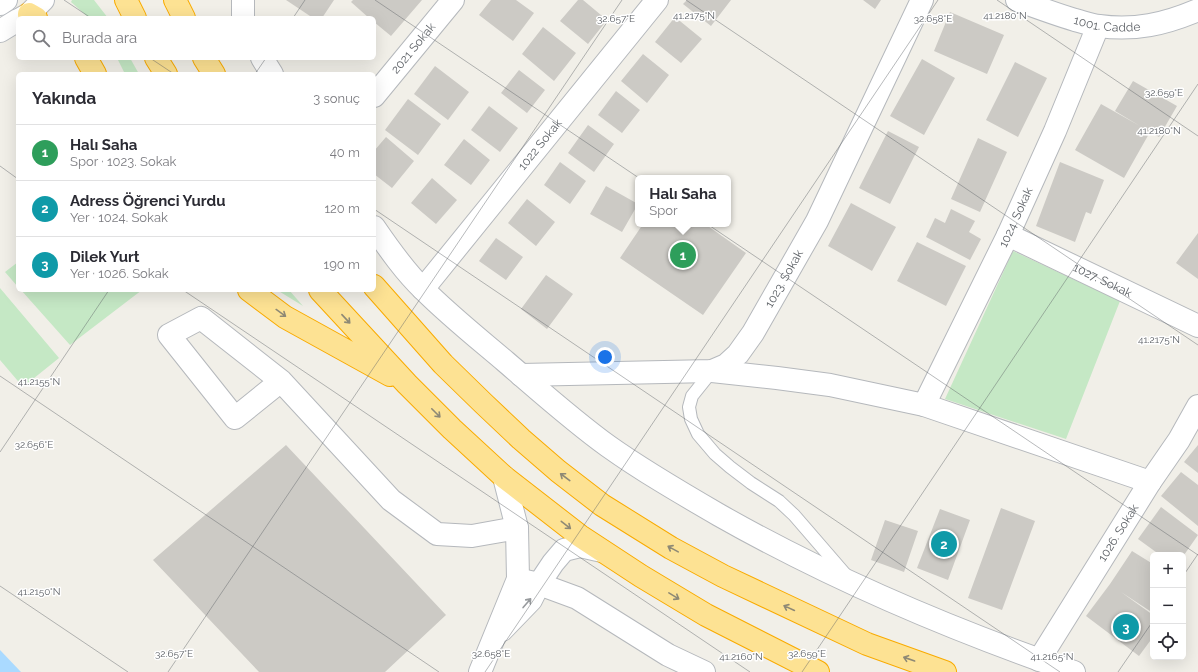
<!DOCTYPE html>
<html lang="tr">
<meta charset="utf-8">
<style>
:root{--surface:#fff;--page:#f2f2f3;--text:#2b2b33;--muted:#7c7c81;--line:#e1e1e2;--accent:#db2777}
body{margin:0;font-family:Raleway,sans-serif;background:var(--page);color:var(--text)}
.controls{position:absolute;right:12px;bottom:12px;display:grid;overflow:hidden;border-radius:6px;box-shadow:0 4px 16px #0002}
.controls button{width:36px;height:36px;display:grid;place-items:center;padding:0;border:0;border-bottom:1px solid var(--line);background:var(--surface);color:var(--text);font:20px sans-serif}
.you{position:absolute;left:605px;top:357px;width:14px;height:14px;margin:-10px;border:3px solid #fff;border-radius:50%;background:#1a73e8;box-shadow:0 0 0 6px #1a73e833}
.badge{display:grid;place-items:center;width:26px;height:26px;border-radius:50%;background:var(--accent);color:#fff;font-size:13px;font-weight:700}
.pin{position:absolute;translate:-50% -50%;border:2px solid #fff;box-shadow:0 1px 4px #0006}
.popup{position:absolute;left:635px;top:175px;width:96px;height:52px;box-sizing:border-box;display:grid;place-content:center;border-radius:6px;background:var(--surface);filter:drop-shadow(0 1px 3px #0005);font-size:13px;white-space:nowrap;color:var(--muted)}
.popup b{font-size:15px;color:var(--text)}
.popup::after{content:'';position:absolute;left:50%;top:100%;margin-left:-8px;border:8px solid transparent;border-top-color:var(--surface)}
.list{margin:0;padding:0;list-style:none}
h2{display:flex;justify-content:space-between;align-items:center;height:52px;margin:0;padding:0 16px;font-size:17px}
h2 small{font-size:13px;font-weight:400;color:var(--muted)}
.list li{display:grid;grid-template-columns:26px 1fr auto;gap:12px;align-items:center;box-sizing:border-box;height:56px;padding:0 16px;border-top:1px solid var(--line)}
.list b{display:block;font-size:15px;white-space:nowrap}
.list p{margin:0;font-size:13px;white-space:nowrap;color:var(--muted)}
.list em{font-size:13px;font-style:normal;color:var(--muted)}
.icon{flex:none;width:22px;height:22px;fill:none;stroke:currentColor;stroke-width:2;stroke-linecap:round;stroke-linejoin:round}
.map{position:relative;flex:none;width:1198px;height:672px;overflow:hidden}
.search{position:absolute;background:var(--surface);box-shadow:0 4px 16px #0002;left:16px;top:16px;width:360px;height:44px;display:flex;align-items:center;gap:10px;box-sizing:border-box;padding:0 14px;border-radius:6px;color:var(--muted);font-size:15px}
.panel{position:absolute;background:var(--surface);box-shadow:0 4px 16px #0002;left:16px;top:72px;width:360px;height:220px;border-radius:6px}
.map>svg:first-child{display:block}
.green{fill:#c5e8c5}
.water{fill:#aadaff}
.building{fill:#cccac5}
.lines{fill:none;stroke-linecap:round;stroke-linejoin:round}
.lane-casing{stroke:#b5b8bc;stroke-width:14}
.street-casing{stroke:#b5b8bc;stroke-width:24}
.secondary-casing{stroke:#b6babf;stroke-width:24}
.highway-casing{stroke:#f9ab00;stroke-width:24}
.lane{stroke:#fff;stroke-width:12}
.street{stroke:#fff;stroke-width:22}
.secondary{stroke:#fff;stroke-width:22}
.highway{stroke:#fde293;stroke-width:22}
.oneway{stroke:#8e8975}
.oneway2{stroke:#979a9d}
.ticks{fill:none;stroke:#5f6368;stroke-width:1;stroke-opacity:0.45}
.labels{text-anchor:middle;stroke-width:3;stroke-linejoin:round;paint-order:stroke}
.street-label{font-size:12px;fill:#5f6368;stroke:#fff}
.ticks-label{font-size:10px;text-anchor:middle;fill:#5f6368;stroke:#fff;stroke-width:3;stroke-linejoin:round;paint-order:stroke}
</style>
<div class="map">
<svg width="1198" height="672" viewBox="0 0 1198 672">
<rect width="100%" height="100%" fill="#f1efe8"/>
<path class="green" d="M72,0H94L108,18H89L71,2Z
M117,58H130L139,74H125Z
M1013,251L1120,301L1066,439L945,399Z
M18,262V287L5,272Z
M0,288L59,358L23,387L0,360Z
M21,290H142L70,345Z
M277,290H289L303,306Z"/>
<path class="water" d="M0,650L21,672H0Z"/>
<path class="building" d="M286,0H334L322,18H313Z
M353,0H422L391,36L374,22V18H369L351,2Z
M491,0H516L534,13L513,41L479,15Z
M578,0H583L607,20L588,44L560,21Z
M687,0H731L711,26L683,4Z
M863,0H881L875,9Z
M950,12L1004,35L987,74L934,51Z
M675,17L702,39L681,63L655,42Z
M543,27L576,53L554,81L522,54Z
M643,54L669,75L647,103L621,81Z
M922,59L955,78L924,135L890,116Z
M1015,62L1047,78L1018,137L986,120Z
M435,66L469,92L448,120L414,94Z
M519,70L545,90L527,113L501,93Z
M1133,81L1177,106L1159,137L1150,132L1124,178L1075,150L1101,104L1140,126L1115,111Z
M616,91L640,110L622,133L598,115Z
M408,99L441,124L418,155L385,130Z
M489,106L518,128L500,152L471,130Z
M588,125L614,144L594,172L568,153Z
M888,131L919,147L890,204L859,188Z
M386,137L414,161L392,188L374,174V151Z
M978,138L1007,152L980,212L951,199Z
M464,139L490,160L471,185L444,165Z
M560,162L586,181L570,204L544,185Z
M1060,162L1104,180L1091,214L1086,212L1075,242L1036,226Z
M432,178L457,200L436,224L411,203Z
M606,186L638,204L622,232L590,214Z
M527,199L555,222L536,246L508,223Z
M851,203L896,227L872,271L828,246Z
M951,209L975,221L969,232L981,239L970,260L926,237L935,218L945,223Z
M643,224H705L746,253L703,315L620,258Z
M1198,233V279L1176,263Z
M496,238L523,257L506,280L479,261Z
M917,242L966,266L946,306L897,281Z
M546,275L573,294L547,329L521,309Z
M286,445L446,615L385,672H259L153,560Z
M1198,445V473L1184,462Z
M1181,472L1198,485V526L1161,496Z
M1161,507L1198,535L1184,555H1160L1138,539Z
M1001,508L1035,521L1002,610L968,598Z
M940,509L970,520L948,580L917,568Z
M885,520L918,531L904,572L871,560Z
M1132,551L1153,564V613L1121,592L1153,615V637L1139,656L1086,616L1110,584Z"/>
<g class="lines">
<g class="lane-casing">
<path id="lane" d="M712,371L692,396L689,407L691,419L698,434L715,454L730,467L751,483L779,501L794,515L845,574"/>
</g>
<g class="street-casing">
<g id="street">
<path d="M243,0V18"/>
<path d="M262,58L272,74"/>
<path id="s1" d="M374,96L453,0"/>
<path d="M374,227C389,249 405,272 424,290C450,316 479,339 506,362C540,391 572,420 608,446C643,471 681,493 719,515C832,579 952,630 1074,672"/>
<path id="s2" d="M1008,235L1198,326"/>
<path id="s3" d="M423,289L657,0"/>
<path d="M712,371L777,378L830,385L924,405L1150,482"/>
<path id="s4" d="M521,375L712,371L726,365L738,354L753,333L817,221L922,0"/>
<path d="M281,381L235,418L169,335L201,318L281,381L391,500L437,534L472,536L517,528L518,579L480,672"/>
<path id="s5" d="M924,405L1008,235L1055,131L1098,26"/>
<path d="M521,580L539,584L577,598L668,655L704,672"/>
<path d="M502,630L531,600L539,584"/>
<path id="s6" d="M1039,660L1150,482L1179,440L1198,406"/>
</g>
</g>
<g class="secondary-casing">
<g id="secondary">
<path id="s7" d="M1017,0C1036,7 1055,14 1075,20C1083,22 1091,25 1099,26C1135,31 1165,24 1198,10"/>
<path d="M0,4L6,0"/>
<path d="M22,18L29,14L43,0"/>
<path d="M0,31L18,20"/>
<path d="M504,477L517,528"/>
<path d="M539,584L553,563L564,550L580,546L602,551"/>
</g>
</g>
<g class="highway-casing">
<path id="highway" d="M126,0L135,18
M175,0L184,18
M29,14L36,18
M86,58L95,74
M156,58L166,74
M204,58L214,74
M374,286L443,364L483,403L521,439L558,471L602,505L671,548L723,576L867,644L945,672
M249,290L285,317L390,375
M320,290L407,384L452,429L504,477L580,536L641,576L706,615L818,672"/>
</g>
<use href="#lane" class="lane"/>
<use href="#street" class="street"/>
<use href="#secondary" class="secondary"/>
<use href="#highway" class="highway"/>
</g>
<defs><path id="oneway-shaft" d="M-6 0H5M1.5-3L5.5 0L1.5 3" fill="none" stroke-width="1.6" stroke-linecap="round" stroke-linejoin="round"/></defs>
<g class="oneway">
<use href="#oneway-shaft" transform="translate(281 313) rotate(36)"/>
<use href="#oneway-shaft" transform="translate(346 319) rotate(47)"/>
<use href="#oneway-shaft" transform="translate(436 413) rotate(45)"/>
<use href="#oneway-shaft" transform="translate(565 477) rotate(-143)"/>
<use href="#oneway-shaft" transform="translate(566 525) rotate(38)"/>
<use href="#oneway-shaft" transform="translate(673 549) rotate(-151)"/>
<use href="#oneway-shaft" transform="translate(674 596) rotate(31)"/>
<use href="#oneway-shaft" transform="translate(789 608) rotate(-155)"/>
<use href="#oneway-shaft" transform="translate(909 659) rotate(-161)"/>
</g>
<use class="oneway2" href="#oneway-shaft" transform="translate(527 603) rotate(-49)"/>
<path class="ticks" d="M64,0L91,18M375,0L1198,555M686,0L1198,345M997,0L1198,136M293,18L305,0M150,58L174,74M255,74L266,58M0,166L18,179M374,209L1060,672M183,290L750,672M0,376L439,672M0,452L109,290M1183,576L1198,554M0,586L128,672M168,672L622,0M485,672L938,0M802,672L1198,84M1118,672L1153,621"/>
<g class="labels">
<g class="street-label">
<text dy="4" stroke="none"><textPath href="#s7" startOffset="94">1001. Cadde</textPath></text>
<text dy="4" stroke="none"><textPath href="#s1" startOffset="62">2021 Sokak</textPath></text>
<text dy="4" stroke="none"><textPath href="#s3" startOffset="186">1022 Sokak</textPath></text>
<text dy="4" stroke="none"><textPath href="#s5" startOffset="209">1024. Sokak</textPath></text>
<text dy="4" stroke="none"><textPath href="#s4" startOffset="311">1023. Sokak</textPath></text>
<text dy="4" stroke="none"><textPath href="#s2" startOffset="105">1027. Sokak</textPath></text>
<text dy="4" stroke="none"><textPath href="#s6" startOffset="150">1026. Sokak</textPath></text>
</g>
</g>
<g class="ticks-label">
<text x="694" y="19">41.2175°N</text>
<text x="1005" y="19">41.2180°N</text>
<text x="616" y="22">32.657°E</text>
<text x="933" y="22">32.658°E</text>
<text x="1164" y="96">32.659°E</text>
<text x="1159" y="134">41.2180°N</text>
<text x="1159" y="343">41.2175°N</text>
<text x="39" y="385">41.2155°N</text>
<text x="34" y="448">32.656°E</text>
<text x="39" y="595">41.2150°N</text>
<text x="174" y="657">32.657°E</text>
<text x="491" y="657">32.658°E</text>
<text x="807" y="657">32.659°E</text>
<text x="741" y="660">41.2160°N</text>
<text x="1052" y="660">41.2165°N</text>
</g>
</svg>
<div class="controls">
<button>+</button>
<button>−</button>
<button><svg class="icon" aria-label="locate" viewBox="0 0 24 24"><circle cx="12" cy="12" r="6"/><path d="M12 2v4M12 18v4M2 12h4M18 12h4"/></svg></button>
</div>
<div class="you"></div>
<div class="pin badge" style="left:683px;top:255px;background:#2e9e5b">1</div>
<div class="popup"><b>Halı Saha</b>Spor</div>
<div class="pin badge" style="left:944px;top:544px;background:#0f9aa8">2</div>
<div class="pin badge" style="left:1126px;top:627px;background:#0f9aa8">3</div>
<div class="search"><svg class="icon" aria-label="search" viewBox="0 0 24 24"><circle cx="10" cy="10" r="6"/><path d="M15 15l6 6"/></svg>Burada ara</div>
<section class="panel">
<h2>Yakında<small>3 sonuç</small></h2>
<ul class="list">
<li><span class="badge" style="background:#2e9e5b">1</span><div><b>Halı Saha</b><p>Spor · 1023. Sokak</p></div><em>40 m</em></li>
<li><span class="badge" style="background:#0f9aa8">2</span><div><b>Adress Öğrenci Yurdu</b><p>Yer · 1024. Sokak</p></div><em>120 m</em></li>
<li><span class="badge" style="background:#0f9aa8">3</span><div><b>Dilek Yurt</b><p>Yer · 1026. Sokak</p></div><em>190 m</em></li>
</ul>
</section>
</div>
